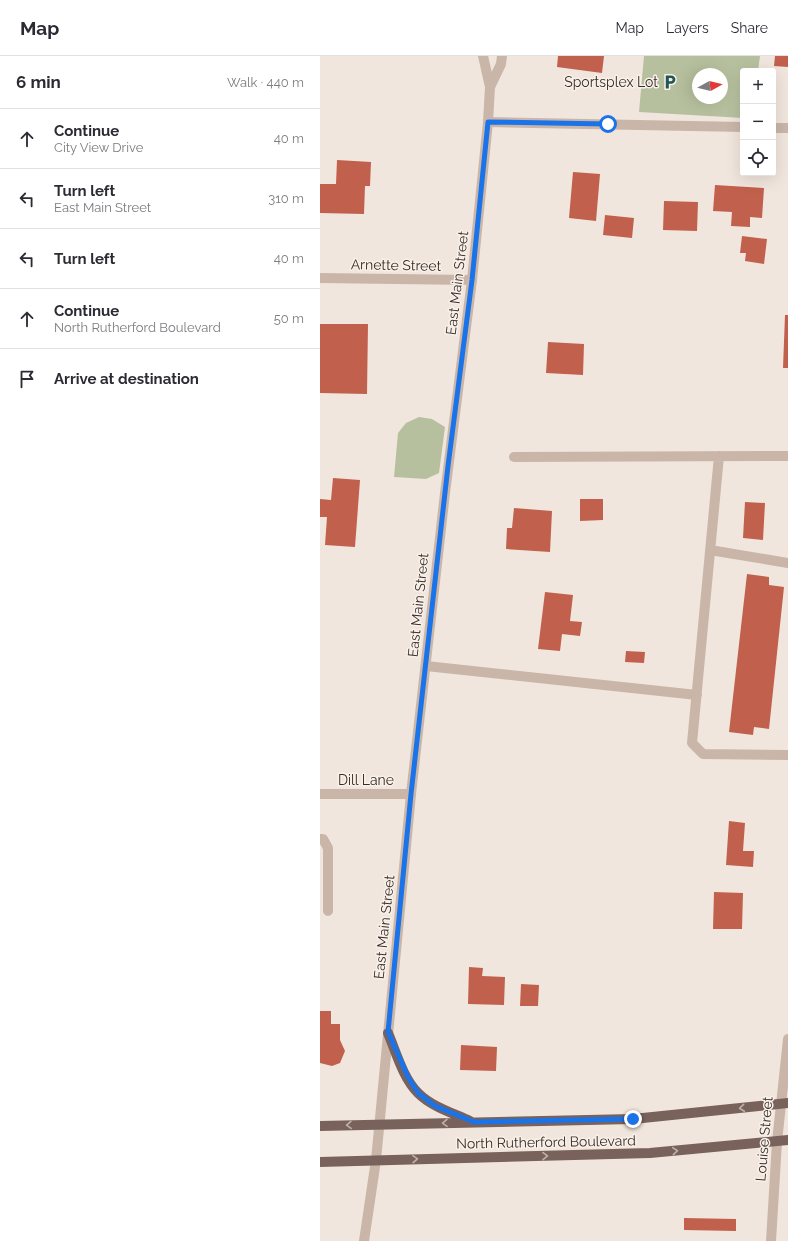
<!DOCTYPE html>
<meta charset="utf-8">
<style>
:root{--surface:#fff;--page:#f2f2f3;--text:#2b2b33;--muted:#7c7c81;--line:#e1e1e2}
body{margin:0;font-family:Raleway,sans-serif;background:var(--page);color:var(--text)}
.controls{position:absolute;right:12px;top:12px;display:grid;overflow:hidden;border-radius:4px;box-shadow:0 4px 16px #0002}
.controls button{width:36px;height:36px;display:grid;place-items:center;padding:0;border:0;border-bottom:1px solid var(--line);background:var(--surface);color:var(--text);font:20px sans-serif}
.compass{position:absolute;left:372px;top:12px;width:36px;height:36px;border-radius:50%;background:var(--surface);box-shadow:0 4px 16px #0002;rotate:82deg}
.stop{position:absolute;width:12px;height:12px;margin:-9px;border:3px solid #1a73e8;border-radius:50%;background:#fff}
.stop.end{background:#1a73e8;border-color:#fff;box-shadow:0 1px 4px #0008}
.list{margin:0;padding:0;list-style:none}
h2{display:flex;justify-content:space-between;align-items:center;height:52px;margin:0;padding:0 16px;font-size:17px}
h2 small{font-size:13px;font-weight:400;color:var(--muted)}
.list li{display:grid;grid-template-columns:26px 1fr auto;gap:12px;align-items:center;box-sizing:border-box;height:60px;padding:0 16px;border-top:1px solid var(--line)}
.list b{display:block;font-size:15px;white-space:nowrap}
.list p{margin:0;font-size:13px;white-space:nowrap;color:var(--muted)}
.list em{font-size:13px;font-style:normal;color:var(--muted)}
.icon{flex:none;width:22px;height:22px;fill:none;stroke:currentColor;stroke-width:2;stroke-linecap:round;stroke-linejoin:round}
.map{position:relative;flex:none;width:468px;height:1185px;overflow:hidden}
header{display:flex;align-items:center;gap:24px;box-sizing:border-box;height:56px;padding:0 20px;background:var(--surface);border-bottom:1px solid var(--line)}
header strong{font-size:19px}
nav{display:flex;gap:22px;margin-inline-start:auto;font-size:14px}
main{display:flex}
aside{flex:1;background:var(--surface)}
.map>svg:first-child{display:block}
.green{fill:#b7c09e;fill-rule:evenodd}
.building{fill:#c1604c}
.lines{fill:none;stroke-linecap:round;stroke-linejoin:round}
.service{stroke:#c9b6a9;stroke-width:10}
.minor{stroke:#c9b6a9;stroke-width:10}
.tertiary{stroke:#c9b6a9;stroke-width:10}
.primary{stroke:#78625b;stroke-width:10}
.oneway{stroke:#bfb1a9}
.route{stroke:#1a73e8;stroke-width:5}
.labels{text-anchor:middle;stroke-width:3;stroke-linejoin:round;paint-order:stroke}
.poi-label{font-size:14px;fill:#362c29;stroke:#f9f1e9;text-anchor:end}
.street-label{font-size:14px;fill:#362c29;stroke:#f9f1e9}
</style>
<header>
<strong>Map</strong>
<nav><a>Map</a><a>Layers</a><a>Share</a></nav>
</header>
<main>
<aside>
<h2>6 min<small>Walk · 440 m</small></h2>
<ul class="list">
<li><svg class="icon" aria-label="ahead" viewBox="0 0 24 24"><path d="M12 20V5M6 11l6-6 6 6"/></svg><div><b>Continue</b><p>City View Drive</p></div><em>40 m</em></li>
<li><svg class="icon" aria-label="left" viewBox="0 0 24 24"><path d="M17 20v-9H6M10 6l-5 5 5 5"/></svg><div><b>Turn left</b><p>East Main Street</p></div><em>310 m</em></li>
<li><svg class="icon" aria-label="left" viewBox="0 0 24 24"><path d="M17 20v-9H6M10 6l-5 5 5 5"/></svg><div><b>Turn left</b></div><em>40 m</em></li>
<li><svg class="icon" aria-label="ahead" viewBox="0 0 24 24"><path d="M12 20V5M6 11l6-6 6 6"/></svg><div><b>Continue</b><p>North Rutherford Boulevard</p></div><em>50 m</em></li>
<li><svg class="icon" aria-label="arrive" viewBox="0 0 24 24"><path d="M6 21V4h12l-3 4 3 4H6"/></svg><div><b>Arrive at destination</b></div></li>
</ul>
</aside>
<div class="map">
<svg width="468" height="1185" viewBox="0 0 468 1185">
<rect width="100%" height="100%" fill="#f1e6dd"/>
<path class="green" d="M324,0H440L438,15H423V62L319,56ZM378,18H402V42H378Z
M99,361L112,363L125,371L119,417L106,423L74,421L78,377L86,367Z"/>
<path class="building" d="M238,0H284L282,17L237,11Z
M455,0H468V11L454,10Z
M17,104L51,106L50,130H45L44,158L0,157V128H16Z
M253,116L280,118L276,165L249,162Z
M395,129L444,132L442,162L430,161V171L411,170L412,156L393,155Z
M344,145L378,146L377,175L343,174Z
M285,159L314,162L312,182L283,179Z
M422,180L447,183L444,208L425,205L426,197H420Z
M465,259H468V312H463Z
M0,268H48L47,338L0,337Z
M228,286L264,288L263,319L226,317Z
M13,422L40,424L35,491L5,489L7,461H0V443L11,444Z
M260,443H283V464L260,465Z
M425,446L445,447L443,484L423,482Z
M194,452L232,455L230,496L186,493L187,472H192Z
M427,518L449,521V529L464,531L449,673L434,671L433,679L409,676Z
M225,536L253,539L250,565L262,566L260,580L242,578L240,595L218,593Z
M306,595L325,596L324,607L305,606Z
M409,765L425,767L423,795H434L433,811L406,809Z
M394,836L423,837L422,873H393Z
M149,911L163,912L162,920L185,921L184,949L148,948Z
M201,928L219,929L218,950H200Z
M0,955H11V968H20V984L25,995L20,1007L12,1010L0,1007Z
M141,989L177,991L176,1015L140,1014Z
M364,1162L416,1163V1175L364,1174Z"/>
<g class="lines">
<path class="service" d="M399,400L372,687L383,698L468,699
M194,401L468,400
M390,494L468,507
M106,610L377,639
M0,783H3L8,792V855"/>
<path class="minor" d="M168,66L423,71
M453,72H468
M0,222L152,224
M0,738H91
M451,1185L457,1086L468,983"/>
<path class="tertiary" d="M163,0L170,31
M44,1185L56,1104L91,738L125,437L152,224L168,66L170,31L181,8L182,0"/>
<path class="primary" d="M68,977C76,996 83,1022 98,1037C112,1051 133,1057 150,1065
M0,1070L313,1063L468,1047
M0,1106L330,1097L468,1084"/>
</g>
<defs><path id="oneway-chevron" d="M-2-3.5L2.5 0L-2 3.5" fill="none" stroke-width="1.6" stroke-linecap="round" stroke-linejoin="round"/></defs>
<g class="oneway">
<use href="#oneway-chevron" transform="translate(422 1052) rotate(174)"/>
<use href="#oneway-chevron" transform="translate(125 1067) rotate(179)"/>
<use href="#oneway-chevron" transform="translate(29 1069) rotate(178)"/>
<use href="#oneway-chevron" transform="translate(355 1095) rotate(-5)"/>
<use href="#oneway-chevron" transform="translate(225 1100) rotate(-1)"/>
<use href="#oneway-chevron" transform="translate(95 1103) rotate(-2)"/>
</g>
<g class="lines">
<path class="route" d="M288,68L168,66L152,224L128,410L91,738L68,976L88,1021L98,1037L115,1050L154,1066L313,1063"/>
</g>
<defs>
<g id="parking-bare" transform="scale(1.2)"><path d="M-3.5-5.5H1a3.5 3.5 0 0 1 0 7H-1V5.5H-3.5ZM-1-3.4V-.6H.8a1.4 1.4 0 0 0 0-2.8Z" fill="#205656" stroke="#f9f1e9" stroke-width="2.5" paint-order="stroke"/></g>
</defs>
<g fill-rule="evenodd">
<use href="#parking-bare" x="350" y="26"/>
</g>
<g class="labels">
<g class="poi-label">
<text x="338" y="31">Sportsplex Lot</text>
</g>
<g class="street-label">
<text transform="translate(76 209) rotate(1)" y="5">Arnette Street</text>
<text transform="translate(137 227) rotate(-83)" y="5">East Main Street</text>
<text transform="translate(98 549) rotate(-84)" y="5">East Main Street</text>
<text x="46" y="729">Dill Lane</text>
<text transform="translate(64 871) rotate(-84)" y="5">East Main Street</text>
<text transform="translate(444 1083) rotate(-85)" y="5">Louise Street</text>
<text transform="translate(226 1086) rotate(-1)" y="5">North Rutherford Boulevard</text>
</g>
</g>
</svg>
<div class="controls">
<button>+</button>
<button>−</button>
<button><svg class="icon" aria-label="locate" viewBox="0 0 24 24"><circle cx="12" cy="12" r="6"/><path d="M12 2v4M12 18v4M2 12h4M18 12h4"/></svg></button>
</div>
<svg class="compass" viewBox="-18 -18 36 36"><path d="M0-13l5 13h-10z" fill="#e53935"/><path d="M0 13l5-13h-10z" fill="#7c7c81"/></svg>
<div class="stop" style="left:288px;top:68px"></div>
<div class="stop end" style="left:313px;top:1063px"></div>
</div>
</main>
